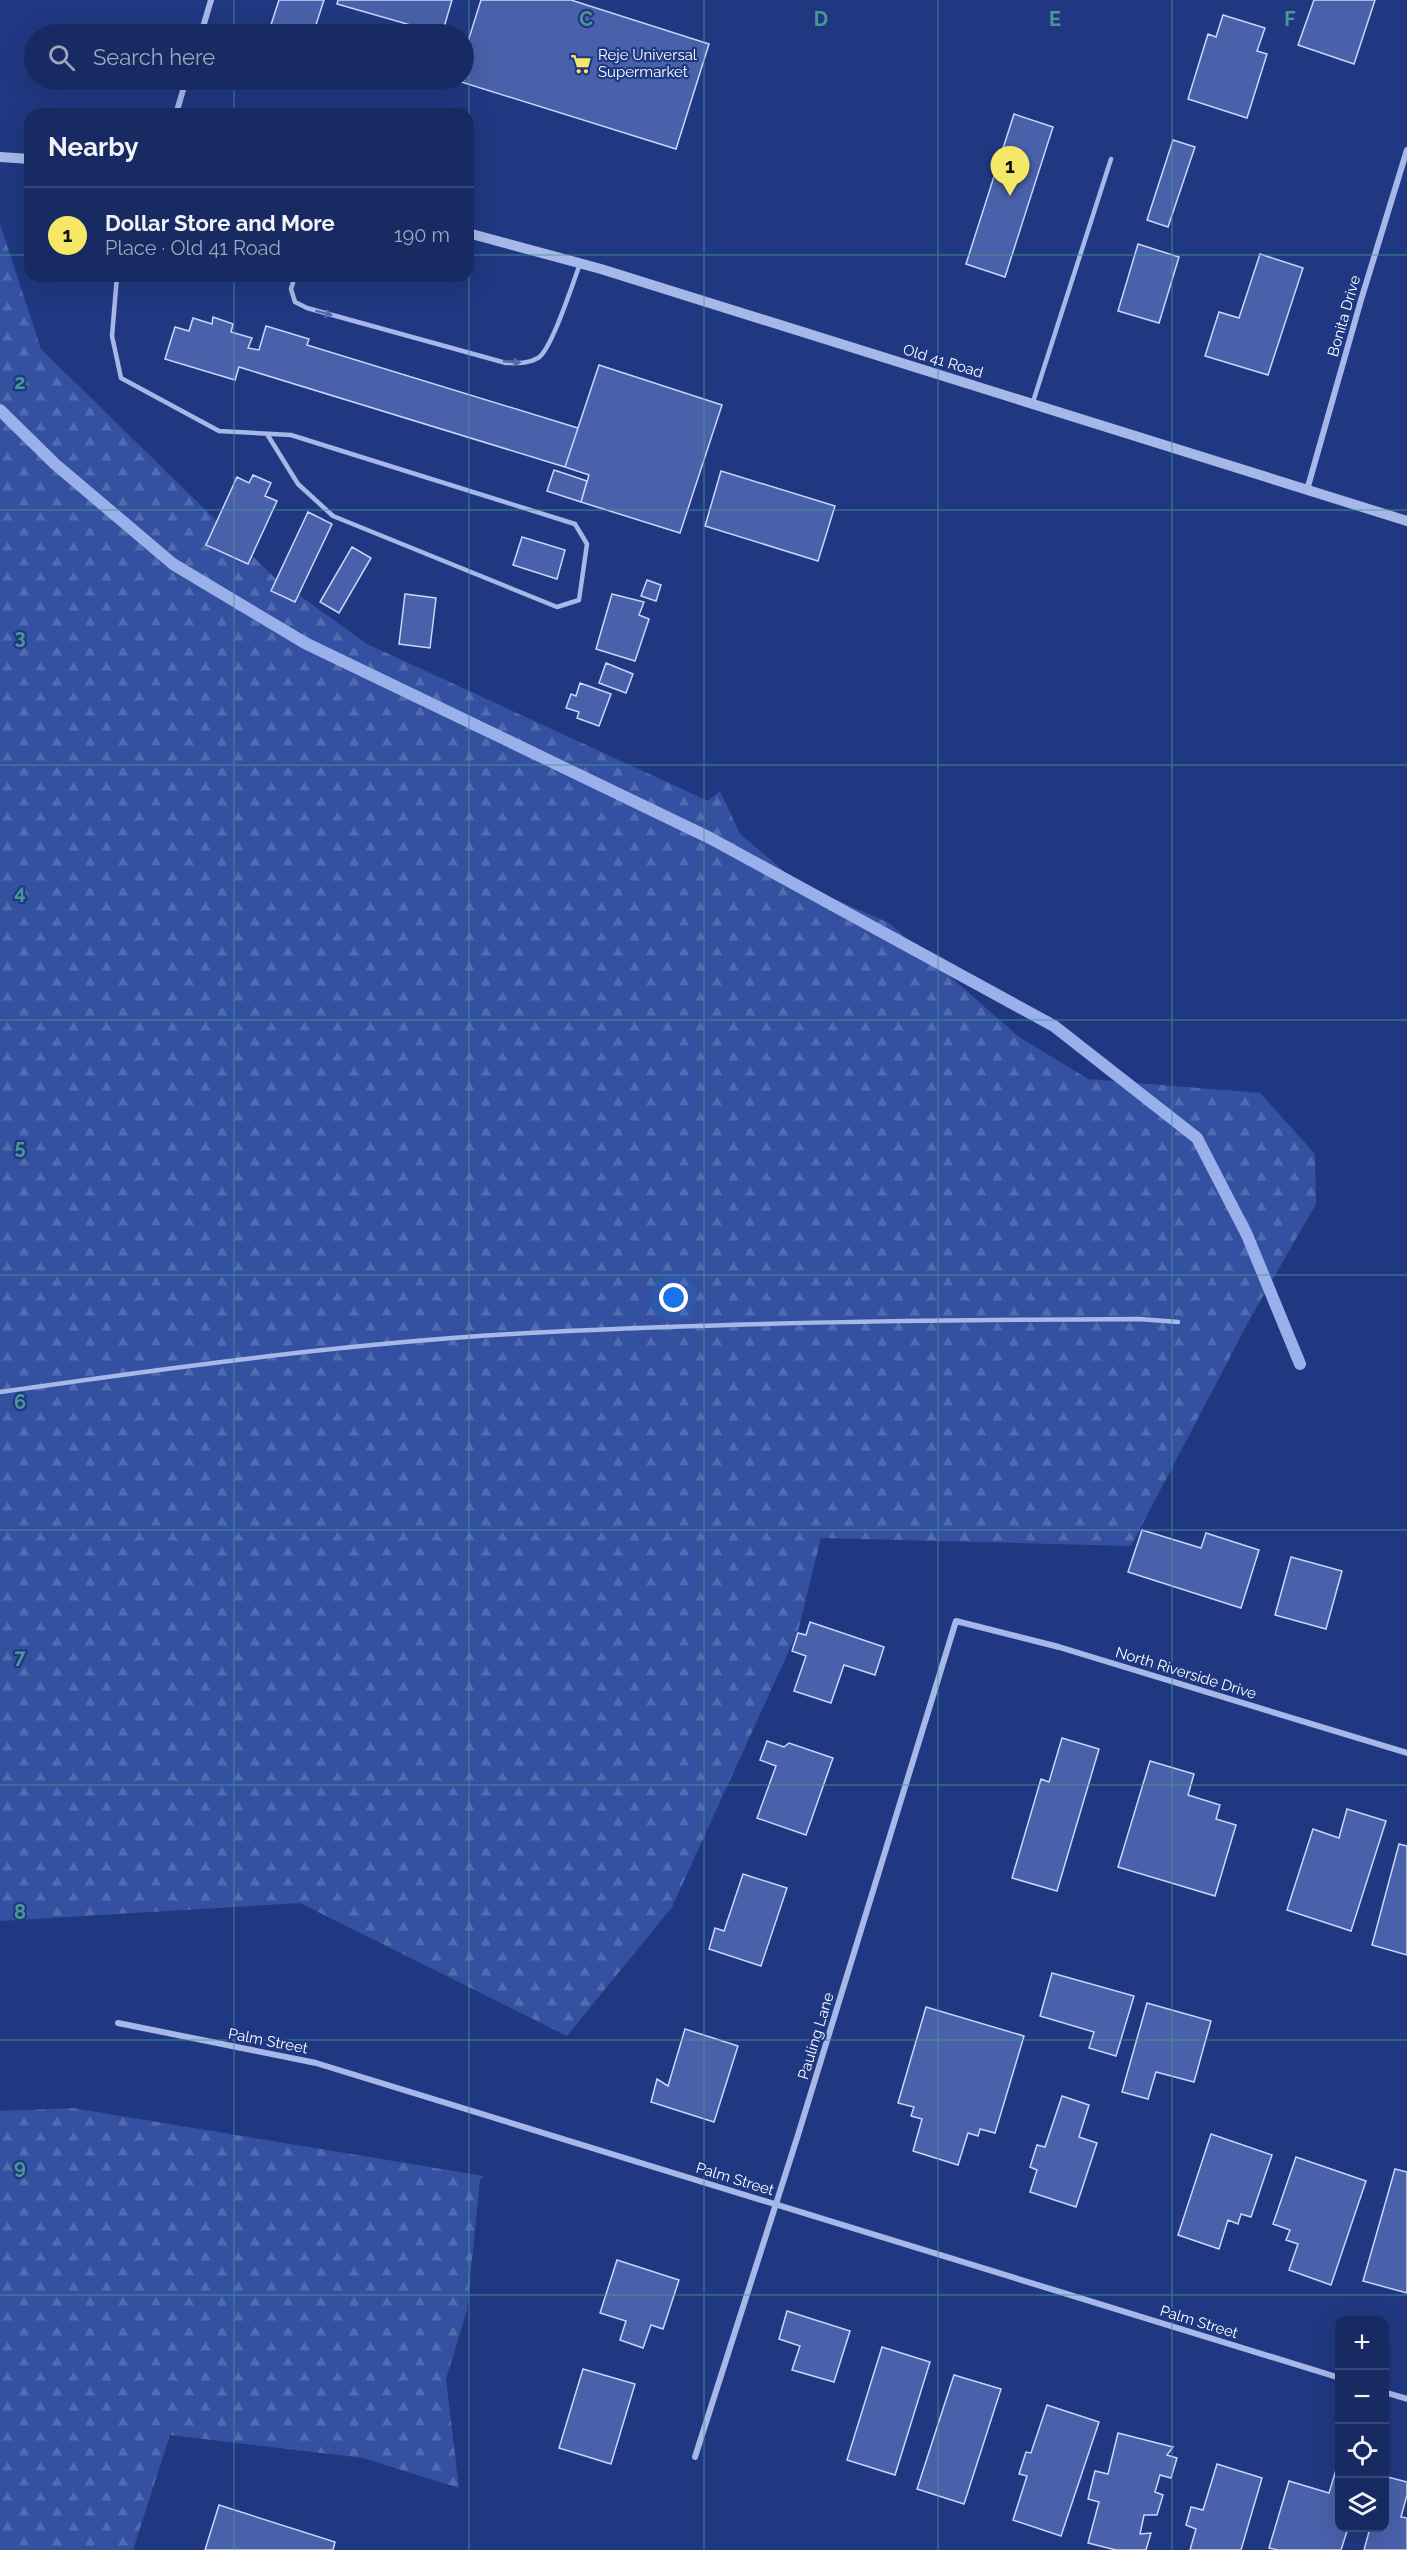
<!DOCTYPE html>
<meta charset="utf-8">
<style>
:root{--surface:#182a62;--page:#25366b;--text:#f1f3f6;--muted:#9fa7be;--line:#364677;--accent:#f6e867}
body{margin:0;font-family:Raleway,sans-serif;background:var(--page);color:var(--text)}
.controls{position:absolute;right:18px;bottom:18px;display:grid;overflow:hidden;border-radius:12px;box-shadow:0 6px 24px #0002}
.controls button{width:54px;height:54px;display:grid;place-items:center;padding:0;border:0;border-bottom:2px solid var(--line);background:var(--surface);color:var(--text);font:30px sans-serif}
.you{position:absolute;left:674px;top:1298px;width:21px;height:21px;margin:-15px;border:4px solid #fff;border-radius:50%;background:#1a73e8;box-shadow:0 0 0 9px #1a73e833}
.badge{display:grid;place-items:center;width:39px;height:39px;border-radius:50%;background:var(--accent);color:#111;font-size:20px;font-weight:700}
.pin{position:absolute;translate:-50% -50px;filter:drop-shadow(0 2px 3px #0008)}
.pin::after{content:'';position:absolute;top:32px;width:21px;height:18px;background:inherit;clip-path:polygon(0 0,100% 0,50% 100%)}
.list{margin:0;padding:0;list-style:none}
h2{display:flex;justify-content:space-between;align-items:center;height:78px;margin:0;padding:0 24px;font-size:26px}
h2 small{font-size:20px;font-weight:400;color:var(--muted)}
.list li{display:grid;grid-template-columns:39px 1fr auto;gap:18px;align-items:center;box-sizing:border-box;height:96px;padding:0 24px;border-top:2px solid var(--line)}
.list b{display:block;font-size:22px;white-space:nowrap}
.list p{margin:0;font-size:20px;white-space:nowrap;color:var(--muted)}
.list em{font-size:20px;font-style:normal;color:var(--muted)}
.icon{flex:none;width:33px;height:33px;fill:none;stroke:currentColor;stroke-width:2;stroke-linecap:round;stroke-linejoin:round}
.map{position:relative;flex:none;width:1407px;height:2550px;overflow:hidden}
.search{position:absolute;background:var(--surface);box-shadow:0 6px 24px #0002;left:24px;top:24px;width:450px;height:66px;display:flex;align-items:center;gap:15px;box-sizing:border-box;padding:0 21px;border-radius:33px;color:var(--muted);font-size:22px}
.panel{position:absolute;background:var(--surface);box-shadow:0 6px 24px #0002;left:24px;top:108px;width:450px;height:174px;border-radius:18px}
.map>svg:first-child{display:block}
.forest{fill:url(#forest-firs)}
.lines{fill:none;stroke-linecap:round;stroke-linejoin:round}
.stream{stroke:#9ab0ea;stroke-width:12}
.building{fill:#4961ab;stroke:#cad6f6;stroke-width:1.5}
.service{stroke:#a6b8e8;stroke-width:4.5}
.minor{stroke:#a6b8e8;stroke-width:6}
.tertiary{stroke:#a6b8e8;stroke-width:10}
.oneway{fill:#566bab}
.grid{fill:none;stroke:#4b9892;stroke-width:1.5;stroke-opacity:0.55}
.labels{text-anchor:middle;stroke-width:4.5;stroke-linejoin:round;paint-order:stroke}
.poi-label{font-size:15px;fill:#fff;stroke:#203882;text-anchor:start}
.street-label{font-size:15px;fill:#fff;stroke:#203882}
.grid-label{font-size:20px;text-anchor:middle;font-weight:bold;fill:#4b9892;stroke:#203882;stroke-width:4.5;stroke-linejoin:round;paint-order:stroke}
</style>
<div class="map">
<svg width="1407" height="2550" viewBox="0 0 1407 2550">
<defs>
<pattern id="forest-firs" width="22" height="20" patternUnits="userSpaceOnUse" patternTransform="scale(1.5)"><rect width="22" height="20" fill="#3450a0"/><path d="M5 1l3.5 6h-7zM16 11l3.5 6h-7z" fill="#526aae"/></pattern>
</defs>
<rect width="100%" height="100%" fill="#203882"/>
<path class="forest" d="M0,224L41,349L274,577L367,644L708,801L720,791L740,834L798,883L889,923L1019,1037L1088,1079L1260,1093L1315,1154L1316,1204L1251,1317L1131,1546L821,1538L798,1631L672,1907L567,2036L300,1903L0,1921Z
M73,2108L484,2176L480,2180L467,2310L446,2379L459,2488L363,2458L170,2435L133,2550H0V2111Z"/>
<g class="lines">
<path class="stream" d="M0,410L55,464L173,564L305,643L710,838L1054,1026L1197,1138L1247,1235L1300,1364"/>
</g>
<path class="building" d="M279,0H324L313,34H268Z
M338,0H452L442,34L337,4Z
M481,0H571L709,44L676,149L455,80H464V54Z
M1314,0H1375L1354,64L1298,45Z
M1223,15L1265,28L1257,51L1267,54L1247,118L1188,99L1208,34L1216,37Z
M1014,114L1053,127L1005,277L966,264Z
M1173,140L1195,147L1168,227L1147,220Z
M1138,244L1179,257L1159,323L1118,311Z
M1260,254L1303,268L1268,375L1205,356L1219,312L1239,318Z
M213,317L233,324L231,332L252,338L248,348L259,350L266,326L309,339L307,345L578,428L565,467L239,367L235,380L165,359L175,327L189,331L193,318L212,324Z
M599,365L722,405L680,533L581,502L589,475L565,467Z
M554,470L587,481L581,502L547,491Z
M721,471L835,506L818,561L705,526Z
M253,475L271,483L265,496L277,501L248,564L206,545L237,477L249,483Z
M308,512L332,524L295,602L271,591Z
M522,537L565,550L557,579L513,565Z
M352,547L371,558L339,613L320,602Z
M647,580L661,585L656,601L641,596Z
M405,594L436,598L430,648L399,644Z
M612,594L644,602L639,615L649,619L635,661L596,649Z
M606,663L633,674L626,693L599,683Z
M580,683L611,694L599,726L577,718L579,712L566,708L571,694L576,696Z
M1142,1530L1201,1548L1206,1533L1259,1550L1241,1608L1128,1572Z
M1291,1557L1342,1571L1326,1629L1275,1615Z
M810,1622L884,1647L875,1675L844,1665L831,1703L794,1691L806,1656L792,1651L798,1633L806,1635Z
M1062,1738L1099,1749L1057,1891L1012,1878L1041,1779L1049,1782Z
M767,1741L784,1747L789,1743L833,1758L806,1835L757,1818L776,1766L760,1760Z
M1150,1761L1194,1774L1188,1795L1220,1805L1216,1819L1236,1825L1215,1896L1118,1867Z
M1347,1809L1386,1821L1351,1931L1287,1910L1313,1829L1339,1838Z
M1399,1844L1407,1846V1955L1372,1945Z
M743,1874L787,1888L761,1966L709,1949L715,1928L724,1931Z
M1052,1973L1134,1996L1116,2056L1089,2048L1094,2032L1040,2016Z
M1147,2003L1211,2021L1194,2082L1156,2072L1148,2099L1122,2092Z
M926,2007L1024,2036L995,2133L980,2129L978,2136L968,2133L958,2165L913,2151L922,2119L911,2116L914,2107L898,2103Z
M685,2029L738,2046L714,2122L651,2102L657,2079L668,2086Z
M1062,2096L1089,2105L1079,2137L1097,2143L1076,2207L1030,2192L1037,2170L1030,2167L1037,2145L1045,2147Z
M1211,2134L1272,2155L1251,2217L1241,2214L1238,2224L1228,2220L1219,2249L1178,2235Z
M1296,2157L1366,2181L1331,2285L1289,2270L1298,2244L1286,2240L1290,2230L1273,2224Z
M1395,2169L1407,2172V2293L1363,2281Z
M617,2260L679,2280L663,2329L651,2325L643,2348L620,2340L626,2321L600,2313Z
M787,2311L850,2331L834,2382L792,2370L800,2346L779,2339Z
M882,2347L930,2362L895,2475L847,2460Z
M583,2369L635,2384L611,2464L559,2448Z
M954,2375L1001,2389L964,2504L917,2489Z
M1047,2405L1099,2422L1061,2536L1013,2520L1027,2476L1019,2474L1026,2452L1031,2453Z
M1118,2433L1173,2447L1167,2455L1177,2458L1171,2478L1160,2475L1155,2492L1163,2495L1157,2515H1144L1140,2534L1151,2533L1146,2550H1116L1088,2543L1099,2502L1088,2499L1095,2471L1108,2474Z
M1338,2463L1340,2528H1348L1341,2550H1278L1269,2548L1289,2481L1329,2493Z
M1217,2464L1262,2478L1241,2550H1190L1196,2529L1186,2525L1191,2507L1203,2510Z
M1384,2476L1407,2482V2495L1401,2517L1407,2518V2550H1364L1370,2528H1384Z
M219,2505L335,2542L333,2550H205Z"/>
<g class="lines">
<path class="service" d="M117,276L112,336L121,378L219,431L291,435L575,524L587,544L579,600L557,607L333,516L298,484L267,434
M295,276L291,289L295,302L307,308L506,363C517,363 528,364 538,358C552,349 573,282 580,264
M1032,405L1111,159
M0,1392C181,1366 365,1341 548,1332C745,1322 942,1320 1139,1319L1178,1322"/>
<path class="minor" d="M201,34L211,0
M176,114L186,80
M1307,490L1361,300L1407,150
M118,2023L316,2063L1340,2378
M1384,2392L1407,2399
M695,2457L798,2135L956,1621L1059,1647L1407,1753"/>
<path class="tertiary" d="M0,157L30,159
M468,233L601,269L1407,521"/>
</g>
<defs><path id="oneway-solid" d="M-6-.8H1V-3.2L6.5 0L1 3.2V.8H-6Z" transform="scale(1.5)"/></defs>
<g class="oneway">
<use href="#oneway-solid" transform="translate(324 313) rotate(15)"/>
<use href="#oneway-solid" transform="translate(512 362) rotate(5)"/>
</g>
<path class="grid" d="M234,0V34M469,0V2550M704,0V2550M938,0V2550M1172,0V2550M234,80V114M0,255H30M468,255H1407M234,276V2550M0,510H1407M0,765H1407M0,1020H1407M0,1275H1407M0,1530H1407M0,1785H1407M0,2040H1407M0,2295H1407"/>
<defs>
<g id="supermarket-bare" transform="scale(1.62)"><path d="M-6-5.5h2.5l.6 2H6L4.5 2H-2.5L-4.4-4H-6ZM-1.5 3.2a1.3 1.3 0 1 0 .1 0ZM3 3.2a1.3 1.3 0 1 0 .1 0Z" fill="#f6e867" stroke="#203882" stroke-width="2.5" paint-order="stroke"/></g>
</defs>
<g fill-rule="evenodd">
<use href="#supermarket-bare" x="581" y="64"/>
</g>
<g class="labels">
<g class="poi-label">
<text x="598" y="60">Reje Universal<tspan x="598" dy="17">Supermarket</tspan></text>
</g>
<g class="street-label">
<text transform="translate(1344 316) rotate(-74)" y="5">Bonita Drive</text>
<text transform="translate(943 361) rotate(17)" y="5">Old 41 Road</text>
<text transform="translate(1186 1673) rotate(17)" y="5">North Riverside Drive</text>
<text transform="translate(816 2036) rotate(-73)" y="5">Pauling Lane</text>
<text transform="translate(268 2041) rotate(11)" y="5">Palm Street</text>
<text transform="translate(735 2179) rotate(17)" y="5">Palm Street</text>
<text transform="translate(1199 2322) rotate(17)" y="5">Palm Street</text>
</g>
</g>
<g class="grid-label">
<text x="586" y="26">C</text>
<text x="821" y="26">D</text>
<text x="1055" y="26">E</text>
<text x="1290" y="26">F</text>
<text x="20" y="389">2</text>
<text x="20" y="644">3</text>
<text x="20" y="899">4</text>
<text x="20" y="1154">5</text>
<text x="20" y="1409">6</text>
<text x="20" y="1664">7</text>
<text x="20" y="1919">8</text>
<text x="20" y="2174">9</text>
</g>
</svg>
<div class="controls">
<button>+</button>
<button>−</button>
<button><svg class="icon" aria-label="locate" viewBox="0 0 24 24"><circle cx="12" cy="12" r="6"/><path d="M12 2v4M12 18v4M2 12h4M18 12h4"/></svg></button>
<button><svg class="icon" aria-label="layers" viewBox="0 0 24 24"><path d="M12 4l9 5-9 5-9-5zM3 14l9 5 9-5"/></svg></button>
</div>
<div class="you"></div>
<div class="pin badge" style="left:1010px;top:196px">1</div>
<div class="search"><svg class="icon" aria-label="search" viewBox="0 0 24 24"><circle cx="10" cy="10" r="6"/><path d="M15 15l6 6"/></svg>Search here</div>
<section class="panel">
<h2>Nearby<small></small></h2>
<ul class="list">
<li><span class="badge">1</span><div><b>Dollar Store and More</b><p>Place · Old 41 Road</p></div><em>190 m</em></li>
</ul>
</section>
</div>
